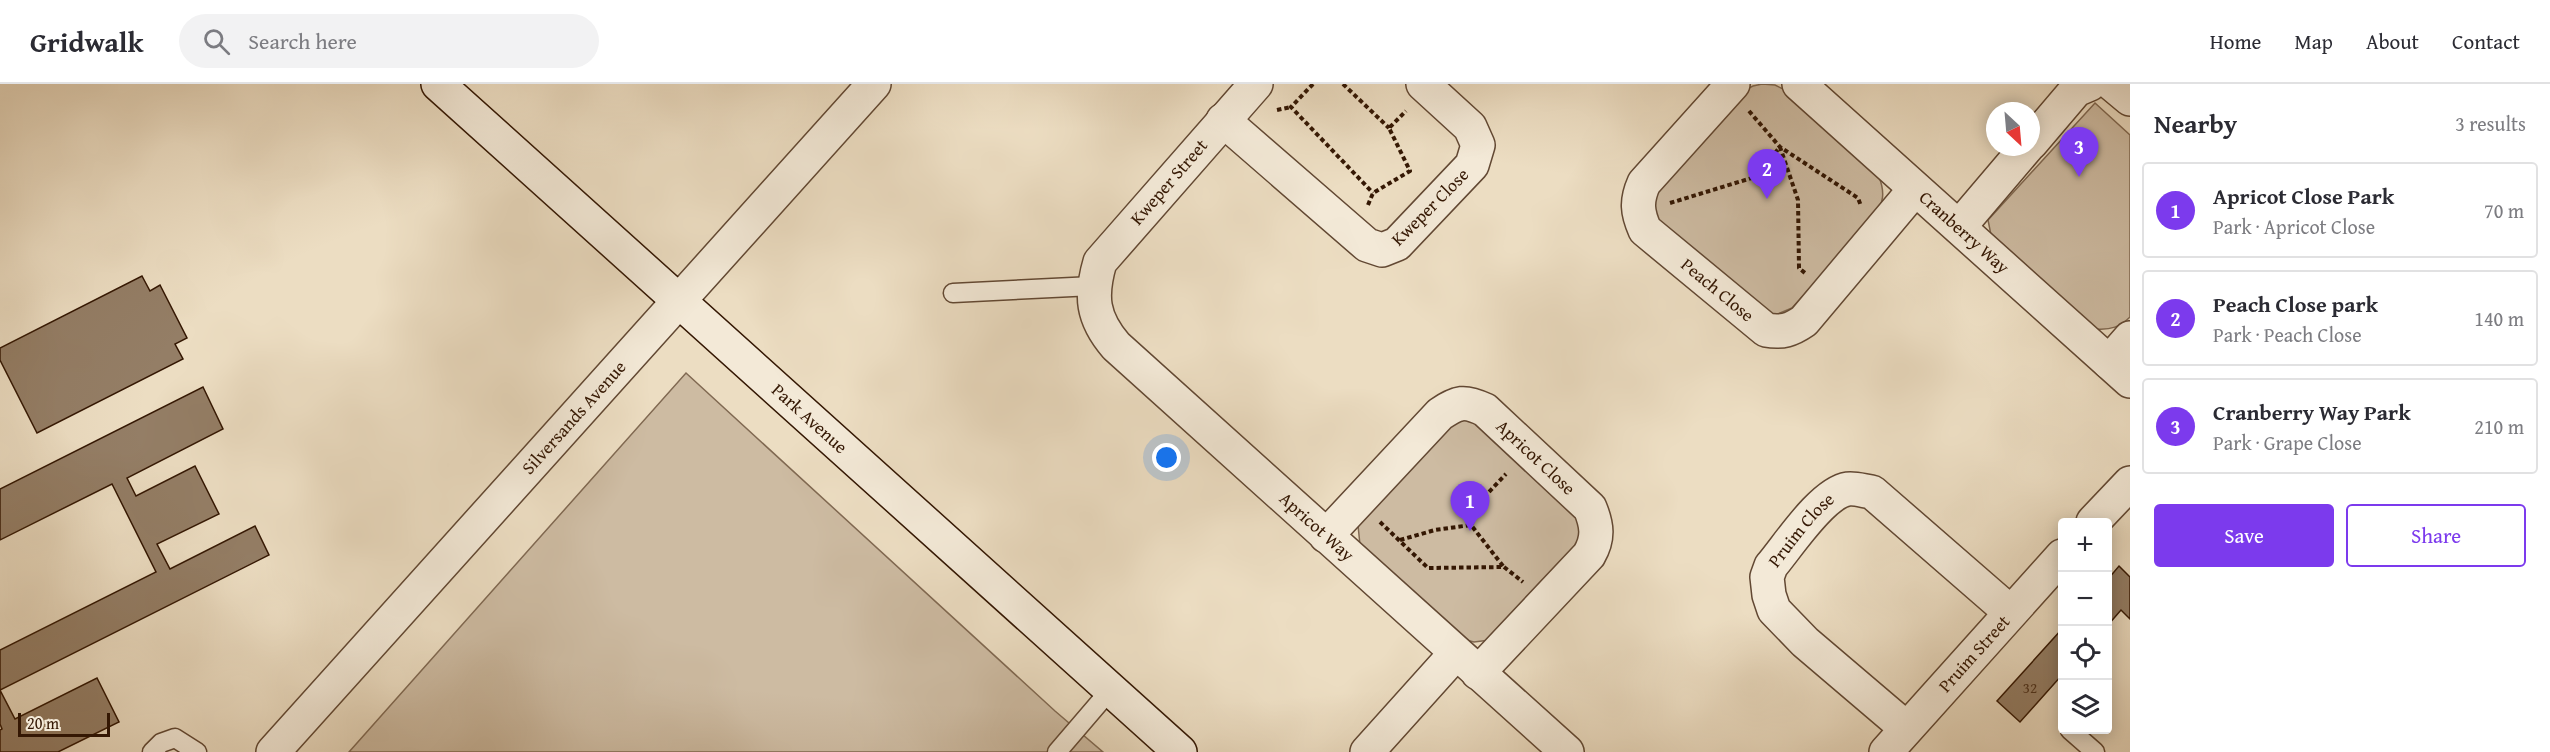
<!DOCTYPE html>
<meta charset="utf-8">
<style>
:root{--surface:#fff;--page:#f2f2f3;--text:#2b2b33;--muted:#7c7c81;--line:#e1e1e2;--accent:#7c3aed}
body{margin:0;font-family:"Gentium Book Plus",serif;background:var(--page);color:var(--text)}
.controls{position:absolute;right:18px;bottom:18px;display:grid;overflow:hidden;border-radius:6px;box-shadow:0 3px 15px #0003}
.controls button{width:54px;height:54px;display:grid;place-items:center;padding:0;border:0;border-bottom:2px solid var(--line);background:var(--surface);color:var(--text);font:30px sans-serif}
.compass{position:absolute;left:1986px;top:18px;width:54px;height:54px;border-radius:50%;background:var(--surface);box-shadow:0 3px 15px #0003;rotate:154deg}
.scale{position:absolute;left:18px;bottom:15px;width:92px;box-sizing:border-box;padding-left:6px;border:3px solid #341703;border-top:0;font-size:16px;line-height:21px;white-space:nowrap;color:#341703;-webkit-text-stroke:4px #f3e9d7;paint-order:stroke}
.you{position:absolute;left:1167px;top:374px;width:21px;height:21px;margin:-15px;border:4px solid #fff;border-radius:50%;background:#1a73e8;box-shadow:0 0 0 9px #1a73e833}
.badge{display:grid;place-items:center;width:39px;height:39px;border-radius:50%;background:var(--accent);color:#fff;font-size:20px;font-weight:700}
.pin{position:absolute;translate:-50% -50px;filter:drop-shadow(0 2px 3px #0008)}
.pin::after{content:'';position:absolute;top:32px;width:21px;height:18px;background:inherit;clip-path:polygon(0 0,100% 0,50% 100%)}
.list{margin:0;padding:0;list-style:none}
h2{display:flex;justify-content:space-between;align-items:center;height:78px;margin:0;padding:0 24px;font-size:26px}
h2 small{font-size:20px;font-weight:400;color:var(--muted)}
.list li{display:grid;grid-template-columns:39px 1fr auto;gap:18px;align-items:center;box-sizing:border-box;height:96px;margin:0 12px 12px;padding:0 12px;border:2px solid var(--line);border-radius:6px}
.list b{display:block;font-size:22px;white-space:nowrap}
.list p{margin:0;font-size:20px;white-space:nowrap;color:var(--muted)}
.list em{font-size:20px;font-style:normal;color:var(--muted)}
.actions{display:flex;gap:12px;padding:18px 24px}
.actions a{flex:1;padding:14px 0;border:2px solid var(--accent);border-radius:6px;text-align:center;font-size:21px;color:var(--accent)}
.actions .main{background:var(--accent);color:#fff}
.icon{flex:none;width:33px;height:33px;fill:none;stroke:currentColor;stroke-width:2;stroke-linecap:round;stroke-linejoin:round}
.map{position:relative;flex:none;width:2130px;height:668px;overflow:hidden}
header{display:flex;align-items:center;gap:36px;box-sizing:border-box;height:84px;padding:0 30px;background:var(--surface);border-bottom:2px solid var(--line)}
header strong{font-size:28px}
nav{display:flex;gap:33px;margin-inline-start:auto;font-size:21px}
.search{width:420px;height:54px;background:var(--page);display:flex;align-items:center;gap:15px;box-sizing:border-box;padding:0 21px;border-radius:33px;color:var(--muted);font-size:22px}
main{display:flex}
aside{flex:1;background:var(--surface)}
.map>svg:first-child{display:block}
.green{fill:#cdbba2;stroke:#806952;stroke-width:1.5}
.building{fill:#947e66;stroke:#341703;stroke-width:1.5}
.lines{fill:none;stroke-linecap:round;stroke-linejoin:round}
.lane-casing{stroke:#624833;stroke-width:21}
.street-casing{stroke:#624833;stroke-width:36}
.secondary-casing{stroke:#341703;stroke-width:36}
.path{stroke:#341703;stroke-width:4;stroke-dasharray:4.5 3;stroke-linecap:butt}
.lane{stroke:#f3e9d7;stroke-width:18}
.street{stroke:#f3e9d7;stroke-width:33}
.secondary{stroke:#f3e9d7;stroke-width:33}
.labels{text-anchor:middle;stroke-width:6;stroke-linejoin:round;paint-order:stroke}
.number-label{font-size:15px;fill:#4c311c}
.street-label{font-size:18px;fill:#341703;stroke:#f3e9d7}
</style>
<header>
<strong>Gridwalk</strong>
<div class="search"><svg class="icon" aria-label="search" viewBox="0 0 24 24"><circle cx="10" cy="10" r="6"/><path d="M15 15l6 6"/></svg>Search here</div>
<nav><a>Home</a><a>Map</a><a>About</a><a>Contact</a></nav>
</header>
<main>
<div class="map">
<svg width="2130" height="668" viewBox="0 0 2130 668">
<rect width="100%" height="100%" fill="#ecddc2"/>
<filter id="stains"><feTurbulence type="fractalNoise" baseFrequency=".00333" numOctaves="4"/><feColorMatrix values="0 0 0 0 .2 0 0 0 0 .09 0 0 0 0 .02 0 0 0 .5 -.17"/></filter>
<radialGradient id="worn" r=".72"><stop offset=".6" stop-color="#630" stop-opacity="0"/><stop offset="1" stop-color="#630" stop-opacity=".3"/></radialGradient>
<path class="green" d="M1762,0L1775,1L1785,6L1879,93C1885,108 1884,119 1874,133L1792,224L1775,231L1766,230L1654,133L1653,112L1743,7L1753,2Z
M2095,19L2130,51V233C2120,243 2111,246 2096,245L1991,151L1988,136Z
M686,289L1055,627L1103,668H349Z
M1471,332L1576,423L1584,444L1576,463L1490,556L1474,558L1466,556L1360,461L1358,441L1443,338Z"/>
<path class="building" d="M142,192L150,207L160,201L187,254L175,260L183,275L37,349L0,276V264Z
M203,303L223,345L127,394L136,412L195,382L219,430L157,460L170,485L255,442L269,471L0,606L15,635L97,594L119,638L58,668H0V646L2,645L0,640V566L156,488L112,400L0,456V405Z
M2119,482L2130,493V535L2121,526L2108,541V495Z
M2062,545V591L2020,638L1997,617Z"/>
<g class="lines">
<g class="lane-casing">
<path id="lane" d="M953,209L1093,202
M2070,646L2095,668
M152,668L161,659L175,654L197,668
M1057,668L1111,605"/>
</g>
<g class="street-casing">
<g id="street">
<path id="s1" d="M1256,0L1100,178C1090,212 1092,234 1116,262L1567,668"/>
<path id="s2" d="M1733,0L1644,99C1636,117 1637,128 1645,146L1766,246C1782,249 1791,246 1804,237L1915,105"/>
<path id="s3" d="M1799,0L2130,297"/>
<path d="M2112,0L2130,15"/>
<path d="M1223,36L1367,161L1382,166L1397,160L1472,81L1478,61L1470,43L1423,0"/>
<path d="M2031,59L2076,6L2090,0"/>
<path d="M1959,143L2027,63"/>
<path d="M2109,278L2130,254"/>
<path d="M2093,438L2130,399"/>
<path id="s4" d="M1326,452L1440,330C1458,318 1464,316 1485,326L1590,424C1597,441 1599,454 1589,471L1478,589"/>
<path id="s5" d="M1906,644L1805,558L1774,526L1769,511L1767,493L1771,482C1788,462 1822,409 1848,405C1855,404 1864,407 1872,408L2010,528"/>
<path id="s6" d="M273,668L874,0"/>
<path d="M1367,668L1456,569"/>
<path id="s7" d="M1886,668L2062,472"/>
</g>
</g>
<g class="secondary-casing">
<g id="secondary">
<path id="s8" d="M438,0L1180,668"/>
</g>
</g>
<path class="path" d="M1313,0L1291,23L1373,109
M1343,0L1389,44
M1277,26L1291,23
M1749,27L1780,63L1858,114L1861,122
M1670,119L1755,93L1780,63L1798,116L1799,184L1805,189
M1368,121L1373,109L1410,87L1389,44L1406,27
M1380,438L1428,484L1504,483L1523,498
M1400,456L1435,446L1471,441
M1503,482L1471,441L1486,411L1506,390"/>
<use href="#lane" class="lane"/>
<use href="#street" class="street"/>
<use href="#secondary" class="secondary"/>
</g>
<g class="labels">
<g class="number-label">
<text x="2030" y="609">32</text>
</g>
<g class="street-label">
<text transform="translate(1169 98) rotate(-49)" y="6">Kweper Street</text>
<text transform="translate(1430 123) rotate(-45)" y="6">Kweper Close</text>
<text dy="6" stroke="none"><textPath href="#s3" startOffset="222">Cranberry Way</textPath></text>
<text dy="6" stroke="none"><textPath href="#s2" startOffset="276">Peach Close</textPath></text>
<text dy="6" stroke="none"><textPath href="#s6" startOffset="450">Silversands Avenue</textPath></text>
<text dy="6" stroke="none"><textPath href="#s8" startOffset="500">Park Avenue</textPath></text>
<text dy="6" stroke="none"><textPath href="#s4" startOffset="285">Apricot Close</textPath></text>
<text dy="6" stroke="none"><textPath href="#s1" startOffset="597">Apricot Way</textPath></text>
<text dy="6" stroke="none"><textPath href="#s5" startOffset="270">Pruim Close</textPath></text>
<text dy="6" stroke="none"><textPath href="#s7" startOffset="132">Pruim Street</textPath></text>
</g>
</g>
<rect width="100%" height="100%" filter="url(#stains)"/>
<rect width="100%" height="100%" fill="url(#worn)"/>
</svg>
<div class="controls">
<button>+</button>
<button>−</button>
<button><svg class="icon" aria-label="locate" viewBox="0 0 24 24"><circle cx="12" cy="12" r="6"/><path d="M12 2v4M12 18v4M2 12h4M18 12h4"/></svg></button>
<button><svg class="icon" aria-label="layers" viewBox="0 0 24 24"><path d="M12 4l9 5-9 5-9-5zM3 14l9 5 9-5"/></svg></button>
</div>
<svg class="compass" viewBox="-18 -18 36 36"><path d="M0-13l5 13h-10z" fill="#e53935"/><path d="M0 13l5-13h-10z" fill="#7c7c81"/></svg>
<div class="scale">20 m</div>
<div class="you"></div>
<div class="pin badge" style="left:1470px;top:447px">1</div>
<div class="pin badge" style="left:1767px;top:115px">2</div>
<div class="pin badge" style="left:2079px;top:93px">3</div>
</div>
<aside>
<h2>Nearby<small>3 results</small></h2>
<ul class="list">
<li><span class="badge">1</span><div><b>Apricot Close Park</b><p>Park · Apricot Close</p></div><em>70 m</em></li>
<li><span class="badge">2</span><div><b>Peach Close park</b><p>Park · Peach Close</p></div><em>140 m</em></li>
<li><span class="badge">3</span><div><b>Cranberry Way Park</b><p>Park · Grape Close</p></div><em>210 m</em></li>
</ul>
<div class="actions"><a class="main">Save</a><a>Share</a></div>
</aside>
</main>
